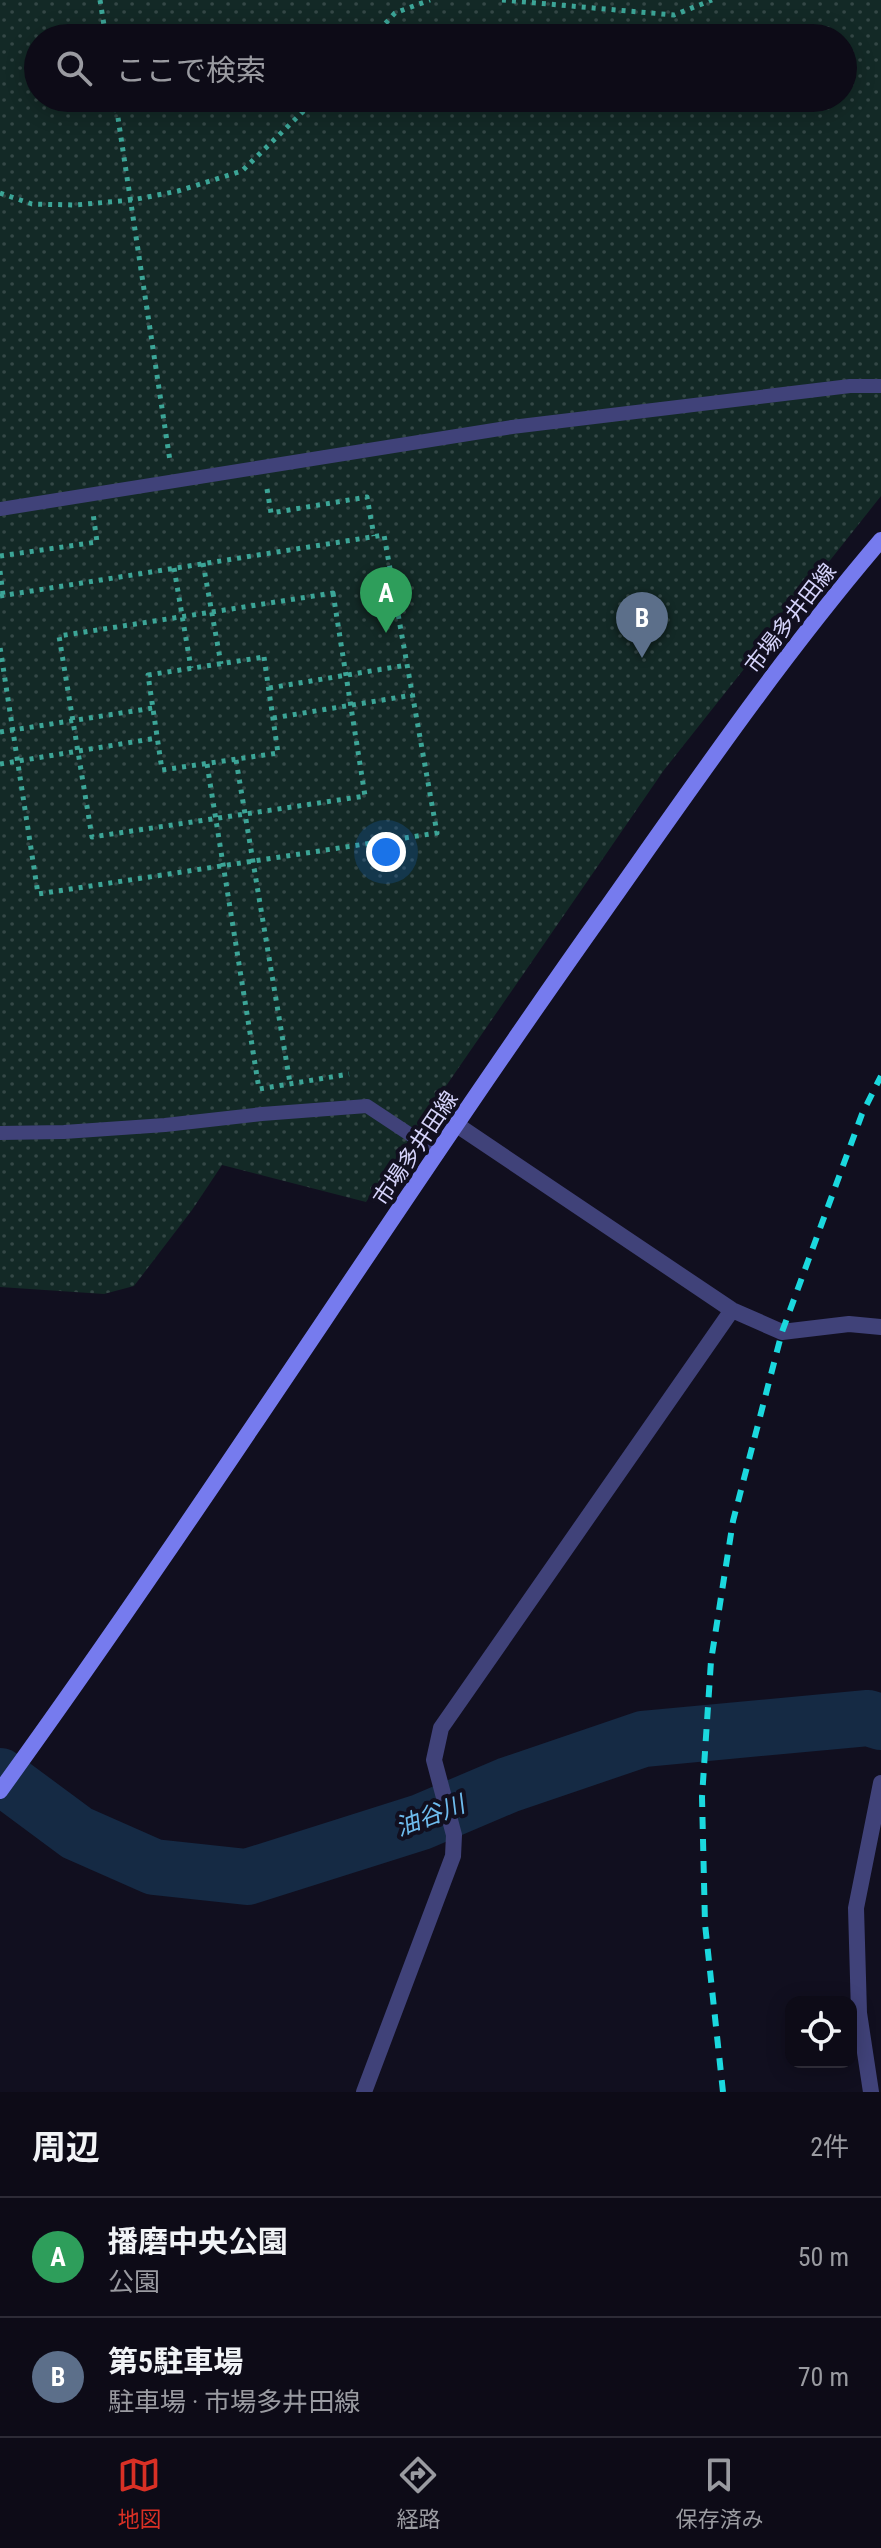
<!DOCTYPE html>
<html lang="ja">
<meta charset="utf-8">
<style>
:root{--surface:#0d0b17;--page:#161420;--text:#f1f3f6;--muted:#9a9ba1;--line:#2d2b36;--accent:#d93025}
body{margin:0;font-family:"Roboto Condensed","Noto Sans JP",sans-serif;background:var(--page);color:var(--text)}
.controls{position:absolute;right:24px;bottom:24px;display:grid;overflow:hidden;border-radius:16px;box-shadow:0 4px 20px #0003}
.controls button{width:72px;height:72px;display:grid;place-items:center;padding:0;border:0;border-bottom:2px solid var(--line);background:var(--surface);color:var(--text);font:40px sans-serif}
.you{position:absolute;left:386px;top:852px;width:28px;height:28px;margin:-20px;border:6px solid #fff;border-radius:50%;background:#1a73e8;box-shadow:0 0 0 12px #1a73e833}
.badge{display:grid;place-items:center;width:52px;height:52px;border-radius:50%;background:var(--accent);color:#fff;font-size:26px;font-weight:700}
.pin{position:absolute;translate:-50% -66px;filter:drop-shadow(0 2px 4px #0008)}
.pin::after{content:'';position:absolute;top:42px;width:28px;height:24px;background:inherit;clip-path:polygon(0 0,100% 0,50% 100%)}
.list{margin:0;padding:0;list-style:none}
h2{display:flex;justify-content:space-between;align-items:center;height:104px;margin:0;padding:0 32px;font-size:34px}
h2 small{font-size:26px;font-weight:400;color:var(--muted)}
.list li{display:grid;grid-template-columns:52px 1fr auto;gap:24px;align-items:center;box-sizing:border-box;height:120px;padding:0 32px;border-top:2px solid var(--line)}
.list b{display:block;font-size:30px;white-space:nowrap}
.list p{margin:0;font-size:26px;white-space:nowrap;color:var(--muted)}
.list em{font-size:26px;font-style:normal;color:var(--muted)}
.icon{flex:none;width:44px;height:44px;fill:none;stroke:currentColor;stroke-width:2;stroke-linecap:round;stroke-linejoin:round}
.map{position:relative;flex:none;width:881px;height:2092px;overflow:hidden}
.search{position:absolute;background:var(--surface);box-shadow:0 4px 20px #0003;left:24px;right:24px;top:24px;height:88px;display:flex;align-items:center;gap:20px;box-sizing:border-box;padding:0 28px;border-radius:44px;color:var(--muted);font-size:30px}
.sheet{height:344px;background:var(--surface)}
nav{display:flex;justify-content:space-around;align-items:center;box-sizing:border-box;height:112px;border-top:2px solid var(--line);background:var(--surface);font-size:22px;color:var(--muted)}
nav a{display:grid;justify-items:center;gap:4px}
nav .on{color:var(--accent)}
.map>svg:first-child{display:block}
.park{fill:url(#park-dots);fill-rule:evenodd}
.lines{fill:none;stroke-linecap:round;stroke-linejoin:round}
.river{stroke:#152a44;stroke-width:56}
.path{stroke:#3ca597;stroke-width:5;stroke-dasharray:4 6;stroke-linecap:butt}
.lane{stroke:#404279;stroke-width:14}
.street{stroke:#404279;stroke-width:16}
.secondary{stroke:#767bee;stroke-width:16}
.rail{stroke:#1bd8de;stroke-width:6;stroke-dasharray:12 10;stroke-linecap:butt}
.labels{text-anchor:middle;stroke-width:8;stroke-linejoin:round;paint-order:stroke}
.street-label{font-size:22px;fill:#d5d3fa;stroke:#110f1f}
.water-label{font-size:24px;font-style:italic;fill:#6ebbed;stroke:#110f1f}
</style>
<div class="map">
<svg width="881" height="2092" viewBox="0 0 881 2092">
<defs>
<pattern id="park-dots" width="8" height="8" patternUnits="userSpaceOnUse" patternTransform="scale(2)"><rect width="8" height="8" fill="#132926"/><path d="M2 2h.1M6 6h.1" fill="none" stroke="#344746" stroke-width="1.8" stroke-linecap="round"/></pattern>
</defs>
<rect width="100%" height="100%" fill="#110f1f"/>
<path class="park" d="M0,0H881V496L664,770L366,1202L222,1165L192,1210L134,1286L104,1294L0,1287ZM38,38H843V98H38Z"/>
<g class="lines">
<path class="river" d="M0,1776L77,1833L154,1867L247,1877L421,1822L508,1785L643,1739L868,1718L881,1722"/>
<path class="path" d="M100,0L106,38
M502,0L674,15L712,0
M372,38L395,13L430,0
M115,98L170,461
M0,193L32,204L75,205L132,200L178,191L242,171L317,98
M267,489L271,513L367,497L374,536
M0,556L97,542L93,513
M203,563L221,664
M174,568L191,668
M0,571L3,595
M333,593L365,796L92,837L59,636Z
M0,596L384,535L437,833L38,894L0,647
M264,657L278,753L162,770L148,675Z
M269,688L407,665
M273,718L413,695
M0,732L153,708
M236,760L290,1083
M0,764L157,738
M207,764L259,1089L349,1074"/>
<path class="lane" d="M0,509L512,427L850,386H881
M0,1133L64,1132L165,1125L262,1114L367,1106L438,1153"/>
<path class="street" d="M457,1125L732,1310L782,1332L849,1324L881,1327
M364,2092L453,1856L454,1835L434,1760L441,1728L732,1310
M871,2092L859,2013L856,1908L881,1783"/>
<path class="secondary" d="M0,1791C209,1502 399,1200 605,910C694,784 781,657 881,540"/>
<path class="rail" d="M723,2092L705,1924L702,1797L711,1661L733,1521L782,1332L862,1114L881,1076"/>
</g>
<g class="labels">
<g class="street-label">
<text transform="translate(790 618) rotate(-52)" y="8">市場多井田線</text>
<text transform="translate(415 1148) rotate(-56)" y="8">市場多井田線</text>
</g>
<g class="water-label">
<text transform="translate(430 1816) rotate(-21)" y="8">油谷川</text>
</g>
</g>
</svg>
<div class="controls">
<button><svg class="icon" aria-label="locate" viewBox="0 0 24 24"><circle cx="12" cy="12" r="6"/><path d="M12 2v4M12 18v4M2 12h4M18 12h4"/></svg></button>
</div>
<div class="you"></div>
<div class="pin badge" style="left:386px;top:633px;background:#2e9e5b">A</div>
<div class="pin badge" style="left:642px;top:658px;background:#5c6f8a">B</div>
<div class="search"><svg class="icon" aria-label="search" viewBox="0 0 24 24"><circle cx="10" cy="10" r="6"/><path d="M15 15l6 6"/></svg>ここで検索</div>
</div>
<section class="sheet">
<h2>周辺<small>2件</small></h2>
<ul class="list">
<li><span class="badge" style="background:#2e9e5b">A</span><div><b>播磨中央公園</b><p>公園</p></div><em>50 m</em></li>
<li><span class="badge" style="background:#5c6f8a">B</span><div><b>第5駐車場</b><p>駐車場 · 市場多井田線</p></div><em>70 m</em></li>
</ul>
</section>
<nav>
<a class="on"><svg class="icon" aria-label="map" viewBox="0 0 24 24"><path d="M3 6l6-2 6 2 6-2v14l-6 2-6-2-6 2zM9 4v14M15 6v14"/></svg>地図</a>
<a><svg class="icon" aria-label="directions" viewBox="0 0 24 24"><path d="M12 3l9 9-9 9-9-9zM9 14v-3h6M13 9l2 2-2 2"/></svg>経路</a>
<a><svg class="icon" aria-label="saved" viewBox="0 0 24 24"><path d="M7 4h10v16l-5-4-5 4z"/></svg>保存済み</a>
</nav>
